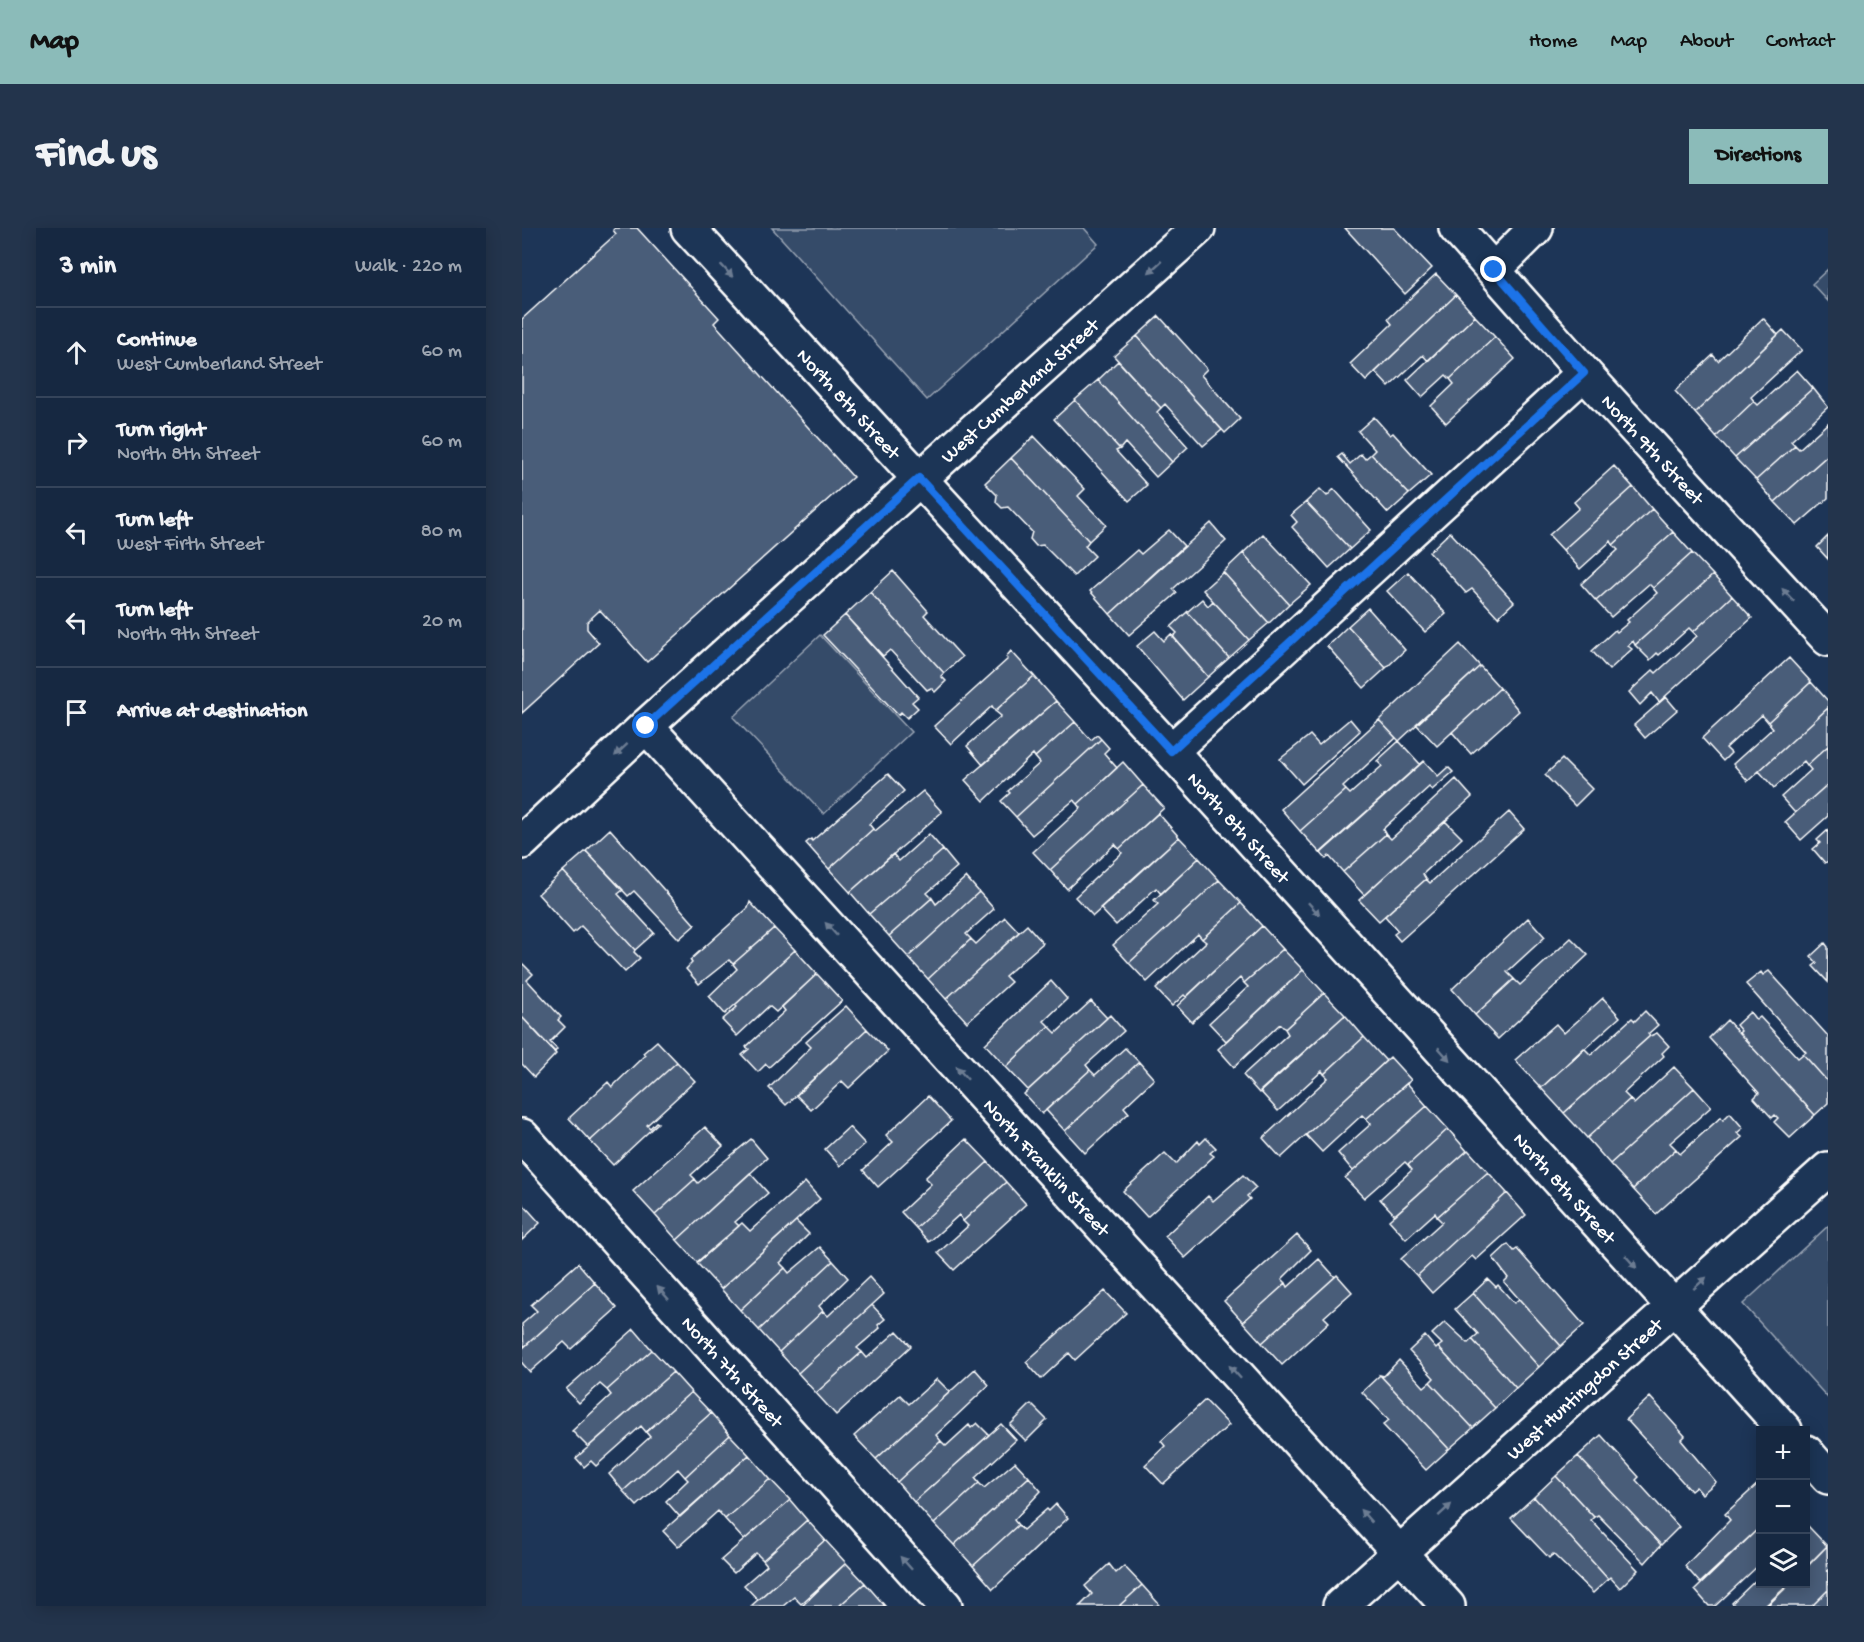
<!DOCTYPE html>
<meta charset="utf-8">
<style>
:root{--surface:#162841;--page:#23344c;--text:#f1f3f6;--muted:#9ea6b1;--line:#35445a;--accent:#8bbbb9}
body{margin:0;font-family:"Gochi Hand",sans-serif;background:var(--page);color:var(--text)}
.controls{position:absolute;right:18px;bottom:18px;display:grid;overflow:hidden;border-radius:0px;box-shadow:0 3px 15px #0003}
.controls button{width:54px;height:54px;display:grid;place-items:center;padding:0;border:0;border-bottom:2px solid var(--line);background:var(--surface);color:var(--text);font:30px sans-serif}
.stop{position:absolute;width:18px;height:18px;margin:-14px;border:4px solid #1a73e8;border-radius:50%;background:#fff}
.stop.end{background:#1a73e8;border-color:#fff;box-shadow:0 2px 6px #0008}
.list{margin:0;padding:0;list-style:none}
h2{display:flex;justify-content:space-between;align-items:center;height:78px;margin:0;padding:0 24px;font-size:26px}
h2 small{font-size:20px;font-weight:400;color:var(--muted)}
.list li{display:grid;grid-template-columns:39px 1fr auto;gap:18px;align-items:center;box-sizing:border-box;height:90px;padding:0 24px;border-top:2px solid var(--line)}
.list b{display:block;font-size:22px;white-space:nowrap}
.list p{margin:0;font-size:20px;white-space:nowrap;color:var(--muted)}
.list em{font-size:20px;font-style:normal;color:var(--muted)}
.icon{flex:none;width:33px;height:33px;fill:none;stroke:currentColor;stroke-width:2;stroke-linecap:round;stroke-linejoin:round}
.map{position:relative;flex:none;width:1306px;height:1378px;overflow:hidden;border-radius:0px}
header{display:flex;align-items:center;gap:36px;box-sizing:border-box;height:84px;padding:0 30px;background:var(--accent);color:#111}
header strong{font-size:28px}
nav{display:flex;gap:33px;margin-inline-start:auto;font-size:21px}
.intro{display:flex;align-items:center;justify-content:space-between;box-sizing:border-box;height:144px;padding:0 36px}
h1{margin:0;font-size:42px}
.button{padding:15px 27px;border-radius:0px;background:var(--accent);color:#111;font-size:21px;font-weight:700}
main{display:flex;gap:36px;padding:0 36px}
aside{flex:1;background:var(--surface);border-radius:0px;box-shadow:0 3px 15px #0003}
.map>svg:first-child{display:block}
.green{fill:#364b69;stroke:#9aa5b4;stroke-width:1.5}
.building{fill:#4a5d79;stroke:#fff;stroke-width:1.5}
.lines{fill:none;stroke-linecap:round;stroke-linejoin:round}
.minor-casing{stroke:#fff;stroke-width:38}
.minor{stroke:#1d3557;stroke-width:33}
.oneway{fill:#6c7c92}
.route{stroke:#1a73e8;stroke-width:8}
.labels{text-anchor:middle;stroke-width:6;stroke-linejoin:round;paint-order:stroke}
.street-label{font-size:20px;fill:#fff;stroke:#1d3557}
</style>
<header>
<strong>Map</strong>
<nav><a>Home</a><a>Map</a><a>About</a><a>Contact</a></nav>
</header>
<div class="intro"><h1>Find us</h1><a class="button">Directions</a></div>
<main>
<aside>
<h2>3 min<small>Walk · 220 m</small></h2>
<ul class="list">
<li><svg class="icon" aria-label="ahead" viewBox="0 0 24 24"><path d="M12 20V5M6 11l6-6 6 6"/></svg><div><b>Continue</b><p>West Cumberland Street</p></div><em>60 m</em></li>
<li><svg class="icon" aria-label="right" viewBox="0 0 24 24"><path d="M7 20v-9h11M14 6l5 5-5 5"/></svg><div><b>Turn right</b><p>North 8th Street</p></div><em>60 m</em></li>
<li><svg class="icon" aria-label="left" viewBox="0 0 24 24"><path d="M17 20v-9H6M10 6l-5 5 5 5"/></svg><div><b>Turn left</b><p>West Firth Street</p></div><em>80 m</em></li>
<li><svg class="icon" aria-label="left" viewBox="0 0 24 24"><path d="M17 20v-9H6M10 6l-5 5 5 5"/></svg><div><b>Turn left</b><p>North 9th Street</p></div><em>20 m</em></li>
<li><svg class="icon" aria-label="arrive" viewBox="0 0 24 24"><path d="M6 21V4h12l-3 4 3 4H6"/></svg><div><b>Arrive at destination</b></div></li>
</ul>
</aside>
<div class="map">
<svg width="1306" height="1378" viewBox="0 0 1306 1378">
<rect width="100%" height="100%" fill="#1d3557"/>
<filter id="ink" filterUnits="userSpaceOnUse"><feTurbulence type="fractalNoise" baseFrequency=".0167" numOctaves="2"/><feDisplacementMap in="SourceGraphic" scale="12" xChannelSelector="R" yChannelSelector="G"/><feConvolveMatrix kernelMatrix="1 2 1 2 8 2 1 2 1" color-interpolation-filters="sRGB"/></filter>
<g filter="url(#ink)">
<path class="green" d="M250,0H562L576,16L405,172Z
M1306,41V73L1290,56Z
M298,407L389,504L302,586L211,489Z
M1306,998V1170L1221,1076Z"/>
<path class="building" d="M93,0H115L197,90L192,95L331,249L125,434L78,382L65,394V401L77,415L0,485V91L94,6L91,2Z
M823,0H872L910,40L883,66Z
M914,46L934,67L844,153L828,136L870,96L866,91Z
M934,67L953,88L906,133L901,127L867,159L853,144Z
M637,88L685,141L679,147L718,191L703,205L615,108Z
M953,88L973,109L928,151L924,147L900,169L885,152Z
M1241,90L1256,107L1173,185L1153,163L1191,127L1196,133Z
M1261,102L1280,122L1229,169L1232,173L1194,209L1173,185Z
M615,108L700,202L681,218L643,176L639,180L592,128Z
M973,109L993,131L924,195L909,178L932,156L928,151Z
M596,133L639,180L635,184L666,219L650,234L576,152Z
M1275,142L1291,160L1213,230L1194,209L1232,173L1236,177Z
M576,152L650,234L634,249L603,215L598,221L553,172Z
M1291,160L1306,179L1269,213L1273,217L1234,252L1213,230Z
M553,172L598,221L594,223L625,257L607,273L532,191Z
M852,189L868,207L871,205L909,247L887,266L849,226L853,222L836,203Z
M1306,195V227L1253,274L1234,252L1273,217L1277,221Z
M512,208L563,261L556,268L584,297L567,313L489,230Z
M820,226L828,236L839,226L843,231L849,226L887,266L866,285L816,229Z
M1306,227V270L1275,297L1253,274Z
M489,230L567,313L563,318L573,328L552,348L521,317L514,318L508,311L510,304L486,279L480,280L474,274L475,267L463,255Z
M1092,238L1111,259L1041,322L1027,307L1057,280L1052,274Z
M1111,259L1130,281L1091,317L1089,313L1058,341L1041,322Z
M798,261L805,268L812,261L849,302L828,321L784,274Z
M784,274L828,321L807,340L770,299L775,294L769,287Z
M1130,281L1151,304L1074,373L1059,356L1096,322L1091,317Z
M689,295L704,313L651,361L655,365L607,407L588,386Z
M647,302L662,318L588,386L568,363L615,322L619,326Z
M928,304L992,374L976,389L950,361L944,365L907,324Z
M1151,304L1170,325L1131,360L1127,356L1089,389L1074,373Z
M741,306L789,357L767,376L721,325Z
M1306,308V331L1295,319Z
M721,325L767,376L747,395L701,344Z
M1170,325L1191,347L1113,417L1111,413L1106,418L1110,421L1087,442L1070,423L1093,402L1095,404L1107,394L1105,392L1135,365L1131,360Z
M371,343L406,383L402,387L440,429L422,445L348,364Z
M701,344L747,395L727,412L681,362Z
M886,344L924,386L903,404L865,363Z
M1191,347L1210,368L1171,404L1167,400L1137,427L1135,425L1128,432L1113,417Z
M348,364L422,445L419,448L424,453L413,464L409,460L405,462L368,422L361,428L323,387Z
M1210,368L1230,390L1137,474L1130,465L1118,477L1107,464L1131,442L1134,445L1175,408L1171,404Z
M680,371L686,378L691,373L727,412L707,430L665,384Z
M846,380L883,422L864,440L826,398Z
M665,384L707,430L686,449L651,409L655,405L649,399Z
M323,387L396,469L390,474L396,480L385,490L379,484L376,487L301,407Z
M826,398L864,440L842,460L805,418Z
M633,403L642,413L649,406L686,449L661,472L615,418Z
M938,416L958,438L877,513L857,492Z
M489,423L512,448L473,483L470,478L429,516L412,498L486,431L484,429Z
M1267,430L1289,454L1246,494L1240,487L1204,520L1209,525L1201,533L1180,510Z
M958,438L978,460L915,518L894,496Z
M512,448L534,473L461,537L445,518L479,488L473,483Z
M1289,454L1306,473V480L1226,553L1211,536L1251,500L1246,494Z
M978,460L997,483L949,526L930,504Z
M1144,469L1155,482L1123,510L1112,497Z
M534,473L553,494L513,529L511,526L462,573L443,552Z
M1306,480V518L1285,537L1282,533L1252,560L1237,543Z
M828,491L838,503L780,556L758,531L788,507L797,517Z
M857,492L874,510L821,559L824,562L778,603L759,581Z
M553,494L569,512L575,507L579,511L494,589L479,573L488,565L486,563L518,535L513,529Z
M579,511L587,520L582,525L595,540L556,576L552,572L510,607L494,589Z
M877,513L898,536L798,625L778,603L824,562L828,566L860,538L855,533Z
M1306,518V556L1273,585L1259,569L1289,542L1285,537Z
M1040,531L1070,561L1053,578L1023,547Z
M902,533L916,548L926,539L931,544L910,562L907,559L861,601L864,606L821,644L807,628L804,631L799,625Z
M601,534L621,557L528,642L511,624L559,580L556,576Z
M366,546L382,563L347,596L351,601L307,641L284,615L289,611L290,613Z
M934,551L950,569L842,667L821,644L864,606L869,611Z
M1306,556V588L1279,612L1263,594Z
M621,557L642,580L597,621L593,616L545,661L528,642Z
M401,563L420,584L328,664L307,641L351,601L353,603Z
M987,584L1002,601L878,713L872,706L876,703L863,688L904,651L908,655Z
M636,585L657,609L571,688L553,669L600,625L597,621Z
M923,593L940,610L901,646L904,651L857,693L837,672Z
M88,601L173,697L157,711L112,663L106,668L64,623Z
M1306,602V633L1303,635L1291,621L1298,615L1295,612Z
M407,606L421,622L347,686L328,664L371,626L377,633Z
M657,609L677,630L639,666L634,660L594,697L578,680Z
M421,622L435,639L405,665L410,670L367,708L347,686Z
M64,623L101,662L96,666L132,705L113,722L41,643Z
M677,630L697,652L607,735L591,717L636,676L632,672Z
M41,643L113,722L112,724L118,730L103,744L59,698L51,705L16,666Z
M444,649L457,664L386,729L367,708L410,670L414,676Z
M697,652L719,675L680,711L676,706L625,754L607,735Z
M457,664L472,681L444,706L449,711L406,751L386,729Z
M228,674L252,700L211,736L207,732L177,756L164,741L170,735L168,732L226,680Z
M719,675L740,698L664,769L662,767L650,778L634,761L684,714L680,711Z
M483,689L497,704L424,771L406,751L449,711L454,716Z
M1006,690L1023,709L985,744L992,751L953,787L930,761Z
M505,697L521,715L483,748L489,754L445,794L424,771Z
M740,698L761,721L722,755L718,750L670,794L655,778Z
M252,700L273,722L203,786L187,768L215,741L211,736Z
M1049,710L1066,727L976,811L953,787L992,751L998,757Z
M1303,715L1306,719V754L1291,738L1295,735L1289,728Z
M761,721L781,742L704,813L687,795L726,759L722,755Z
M273,722L295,746L254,784L247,778L215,808L200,792L215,779L213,777Z
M0,735L11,746L5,752L39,789L36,792L43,799L28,814L35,821L33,824L0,789Z
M781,742L802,765L763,801L758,796L712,839L696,821Z
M1247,743L1306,808V854L1281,826L1284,824L1224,756L1239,744L1241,747Z
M295,746L320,773L247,839L244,836L236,844L220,827L227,821L224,819L263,783L260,779Z
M529,753L545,771L522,793L527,798L484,839L463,816Z
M802,765L823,787L737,865L721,847L766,806L763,801Z
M1081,770L1098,789L1019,860L993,832L1034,796L1042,805Z
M569,773L585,790L506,862L484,839L527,798L534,805Z
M324,778L345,801L264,877L247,860L289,819L284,814Z
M1123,783L1136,797L1126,806L1128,808L1042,885L1019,860L1062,820L1069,827L1110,790L1113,793Z
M1228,784L1234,792L1238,789L1276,830L1281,826L1306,854V875L1293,887L1217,805L1219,803L1214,797Z
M588,787L602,803L564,837L568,842L520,886L502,866Z
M823,787L842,809L802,846L800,843L756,883L738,863Z
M0,789L34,826L12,849L0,836Z
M1205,792L1293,887L1268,910L1252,894L1256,890L1253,887L1250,890L1232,870L1237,865L1187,810Z
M345,801L366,823L327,860L320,853L289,882L274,867Z
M1135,805L1147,818L1140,825L1142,828L1102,865L1108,871L1065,910L1042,885L1128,808Z
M842,809L864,833L759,930L741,910L806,850L802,846Z
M135,813L155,834L68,913L47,890L86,854L90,859L123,827L121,825Z
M603,820L617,834L543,903L524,882L568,842L573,847Z
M868,829L889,852L844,891L840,887L800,924L784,907Z
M155,834L173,853L125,897L128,900L134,894L136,895L91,937L68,913Z
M617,834L632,851L602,879L607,885L563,925L543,903Z
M1152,839L1172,860L1088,936L1065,910L1108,871L1112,876Z
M885,855L905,878L831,943L816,925L849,896L844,891Z
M1172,860L1189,879L1148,915L1154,921L1111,961L1088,936Z
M406,868L429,893L356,959L341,942L371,914L364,907Z
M905,878L926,901L886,937L883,934L842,970L823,950Z
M1208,885L1221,900L1215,905L1220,909L1134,986L1111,961L1154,921L1158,926L1199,889L1201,892Z
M183,899L201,918L169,947L173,951L133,987L111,963Z
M327,899L343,916L318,938L303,921Z
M926,901L945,923L873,987L858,971L890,942L886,937Z
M684,910L694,920L688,925L692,928L625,989L601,963L643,925L654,936L676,913L678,916Z
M229,911L245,930L155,1012L133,987L173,951L176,955Z
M444,911L466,934L394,1000L379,984L409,956L403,950Z
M946,922L966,944L915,989L913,985L884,1011L867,992Z
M466,934L484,954L441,993L437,987L407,1014L394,1000Z
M966,944L985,965L895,1048L879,1031L920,994L915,989Z
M228,945L246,965L213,994L217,998L175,1034L155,1012Z
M721,947L734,960L725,968L728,971L663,1030L643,1008L686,968L691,973Z
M283,954L298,971L199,1061L175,1035L220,995L228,1003Z
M484,954L504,976L432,1042L416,1025L446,998L441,993Z
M985,965L1004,987L954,1032L950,1028L910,1065L895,1048Z
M0,975L18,995L0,1012Z
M274,993L287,1006L258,1035L263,1040L218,1082L199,1061Z
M775,1007L789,1022L760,1051L764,1055L721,1094L702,1073Z
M986,1016L992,1023L995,1021L1062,1097L1039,1118L982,1054L986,1050L971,1030Z
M298,1019L311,1033L237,1102L218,1082L263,1040L267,1045Z
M797,1031L813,1049L740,1115L721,1094L764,1055L766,1059Z
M311,1033L326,1050L297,1078L301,1083L257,1124L237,1102Z
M56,1035L73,1055L2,1119L0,1096L15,1083L9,1077Z
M815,1047L830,1064L802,1089L807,1094L760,1137L740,1115Z
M347,1049L362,1066L276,1145L257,1124L301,1083L306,1088Z
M966,1051L974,1059L976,1057L992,1075L997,1071L1039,1118L1017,1139L951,1065Z
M73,1055L95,1080L49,1121L42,1114L8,1144L0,1135V1121Z
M583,1063L604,1085L553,1132L547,1125L519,1151L504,1134Z
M951,1065L1017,1139L994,1160L950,1111L956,1106L933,1081Z
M350,1077L363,1091L356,1097L358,1100L335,1120L340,1124L294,1165L276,1145Z
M923,1094L946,1115L950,1111L994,1160L973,1180L916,1119L920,1116L910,1106Z
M112,1101L130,1122L85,1162L78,1156L57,1175L44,1161Z
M375,1103L389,1118L314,1187L294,1165L340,1124L345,1130Z
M903,1108L914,1121L916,1119L973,1180L951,1200L908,1154L912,1150L887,1123Z
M130,1122L151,1144L66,1219L50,1203L89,1167L85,1162Z
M877,1132L902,1159L908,1154L951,1200L927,1221L858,1147L862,1148Z
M453,1141L467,1157L414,1207L419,1213L375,1254L354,1231Z
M151,1144L169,1164L124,1204L119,1198L74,1238L69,1233L62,1239L54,1230Z
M858,1147L927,1221L904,1242L861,1197L867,1192L840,1164Z
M415,1151L428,1164L354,1231L332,1208L378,1167L387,1176Z
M169,1164L189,1185L101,1263L87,1246L128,1209L124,1204Z
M1128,1169L1163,1208L1159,1212L1194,1254L1180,1266L1174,1259L1169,1263L1104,1191Z
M683,1172L707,1197L641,1256L623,1237L643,1218L639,1213Z
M509,1176L525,1192L504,1213L488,1197Z
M189,1185L208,1207L163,1249L156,1241L115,1278L101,1263Z
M455,1195L467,1207L392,1274L375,1254L419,1213L424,1218L447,1197L449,1200Z
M479,1196L494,1212L453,1250L457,1255L412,1296L392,1274Z
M208,1207L227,1227L158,1289L144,1273L166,1252L163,1249Z
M1079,1207L1117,1249L1114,1252L1157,1299L1139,1317L1056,1228Z
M227,1227L248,1251L203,1291L196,1283L156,1319L141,1303Z
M1056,1228L1139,1317L1123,1335L1076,1287L1072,1289L1034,1248Z
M493,1234L507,1249L432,1317L412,1296L457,1255L462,1260Z
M1034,1248L1072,1289L1069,1292L1116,1342L1098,1360L1088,1349L1086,1351L1012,1269Z
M507,1249L519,1263L492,1292L496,1297L451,1338L432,1317Z
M248,1251L268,1272L222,1312L203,1291Z
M1238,1254V1299L1178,1355L1163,1338L1208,1292L1203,1286Z
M1012,1269L1086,1351L1071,1365L1031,1326L1027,1330L989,1290Z
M268,1272L285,1292L241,1332L234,1325L212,1345L199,1332Z
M534,1276L546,1290L471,1361L451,1338L496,1297L501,1302L525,1281L527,1283Z
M285,1292L303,1312L236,1372L222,1357L245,1337L241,1332Z
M1286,1298L1305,1318L1284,1339V1300Z
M1238,1299V1336L1193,1378H1187L1173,1362Z
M303,1312L324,1335L279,1376L272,1369L261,1378H229Z
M1305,1318L1306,1362L1290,1378H1245L1268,1356H1284V1340Z
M324,1335L343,1355L317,1378H280Z
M587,1336L594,1345L602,1338L620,1357L597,1378H558L570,1366L563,1358Z
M1238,1348V1356H1267L1243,1378H1213L1210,1375Z
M343,1355L363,1378H317Z
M620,1357L637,1376L634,1378H597Z
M1306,1362V1378H1290Z"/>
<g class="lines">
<g class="minor-casing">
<g id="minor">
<path id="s1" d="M166,0L649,523L1263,1202"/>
<path id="s2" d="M934,0L1062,145L1306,411"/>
<path d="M972,42L1014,0"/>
<path id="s3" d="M124,498L926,1378"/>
<path d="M649,523L1062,145"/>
<path id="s4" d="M0,614L124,498L676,0"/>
<path id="s5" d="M0,908L423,1378"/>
<path d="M1284,1224L1306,1249"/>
<path id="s6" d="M818,1378L1306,941"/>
</g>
</g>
<use href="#minor" class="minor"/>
</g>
<defs><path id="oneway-solid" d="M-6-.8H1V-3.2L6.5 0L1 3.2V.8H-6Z" transform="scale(1.5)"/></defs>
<g class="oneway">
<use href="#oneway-solid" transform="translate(633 39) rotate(138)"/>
<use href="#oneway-solid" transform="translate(205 43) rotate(47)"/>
<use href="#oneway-solid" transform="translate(1266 367) rotate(-133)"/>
<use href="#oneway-solid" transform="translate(99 522) rotate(137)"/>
<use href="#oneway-solid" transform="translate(792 681) rotate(48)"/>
<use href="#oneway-solid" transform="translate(309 701) rotate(-132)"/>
<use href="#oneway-solid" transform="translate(922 826) rotate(48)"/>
<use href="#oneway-solid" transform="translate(440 845) rotate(-132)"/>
<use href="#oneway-solid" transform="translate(1109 1034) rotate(48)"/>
<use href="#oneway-solid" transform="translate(1178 1055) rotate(-42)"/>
<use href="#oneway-solid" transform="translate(141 1065) rotate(-132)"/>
<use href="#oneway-solid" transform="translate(713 1144) rotate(-132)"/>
<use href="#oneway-solid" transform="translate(923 1282) rotate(-42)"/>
<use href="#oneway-solid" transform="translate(844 1288) rotate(-132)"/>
<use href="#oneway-solid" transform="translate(384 1335) rotate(-132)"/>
</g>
</g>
<g class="lines" filter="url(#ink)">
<path class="route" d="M124,498L397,250L649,523L1062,145L972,42"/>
</g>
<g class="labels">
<g class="street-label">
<text dy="7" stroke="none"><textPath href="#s4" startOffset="672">West Cumberland Street</textPath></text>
<text dy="7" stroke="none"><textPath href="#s1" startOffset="238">North 8th Street</textPath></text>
<text dy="7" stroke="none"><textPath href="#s2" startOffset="296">North 9th Street</textPath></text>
<text dy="7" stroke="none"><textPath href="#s1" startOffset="814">North 8th Street</textPath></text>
<text dy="7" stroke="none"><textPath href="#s3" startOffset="596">North Franklin Street</textPath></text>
<text dy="7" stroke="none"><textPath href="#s1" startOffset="1300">North 8th Street</textPath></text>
<text dy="7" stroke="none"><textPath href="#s5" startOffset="316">North 7th Street</textPath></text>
<text dy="7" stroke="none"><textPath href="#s6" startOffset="327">West Huntingdon Street</textPath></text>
</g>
</g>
</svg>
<div class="controls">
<button>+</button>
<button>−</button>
<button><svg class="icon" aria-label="layers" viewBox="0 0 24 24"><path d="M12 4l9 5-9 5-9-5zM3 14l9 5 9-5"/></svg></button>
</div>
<div class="stop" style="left:124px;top:498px"></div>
<div class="stop end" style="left:972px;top:42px"></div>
</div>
</main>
